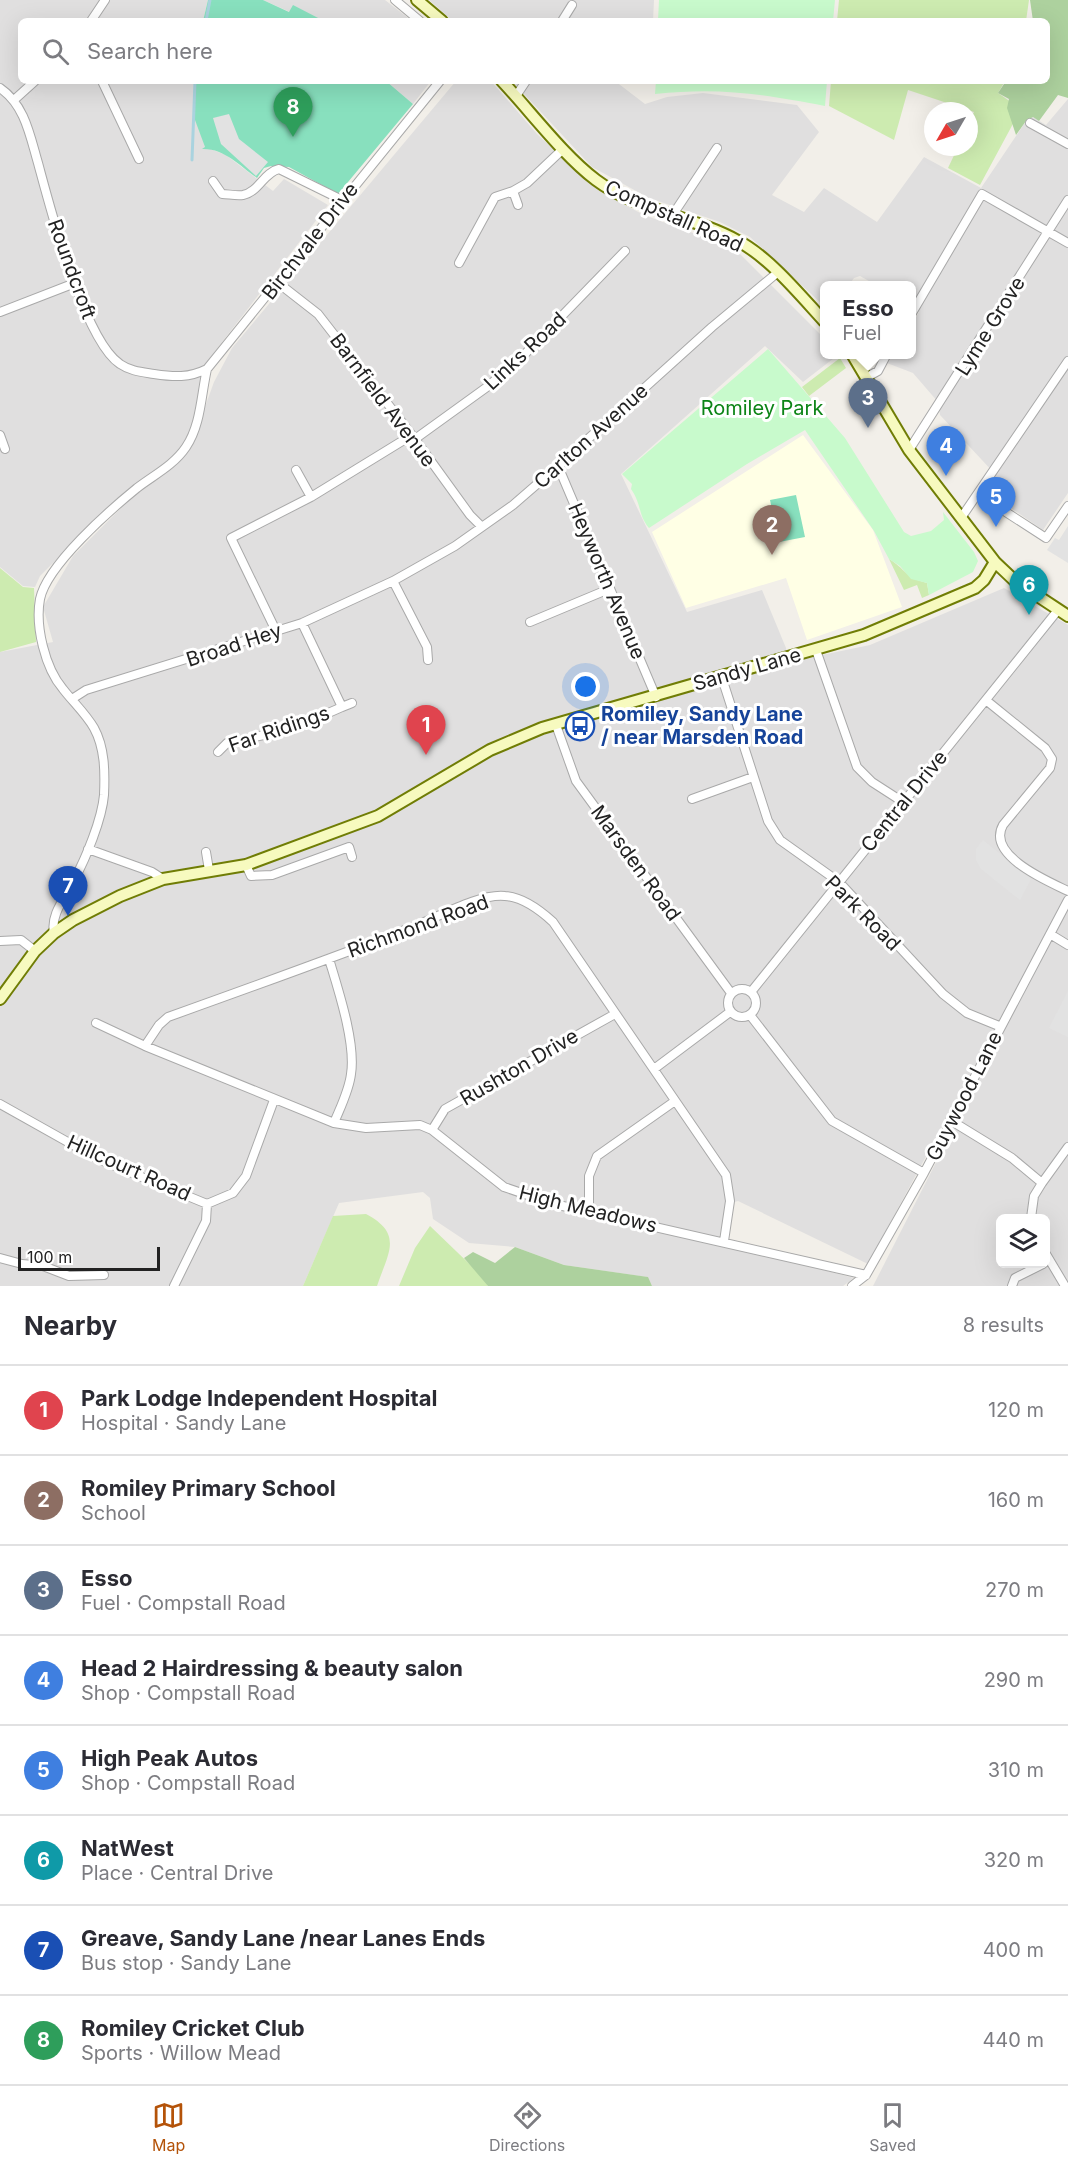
<!DOCTYPE html>
<meta charset="utf-8">
<style>
:root{--surface:#fff;--page:#f2f2f3;--text:#2b2b33;--muted:#7c7c81;--line:#e1e1e2;--accent:#b45309}
body{margin:0;font-family:Inter,sans-serif;background:var(--page);color:var(--text)}
.controls{position:absolute;right:18px;bottom:18px;display:grid;overflow:hidden;border-radius:9px;box-shadow:0 6px 24px #0002}
.controls button{width:54px;height:54px;display:grid;place-items:center;padding:0;border:0;border-bottom:2px solid var(--line);background:var(--surface);color:var(--text);font:30px sans-serif}
.compass{position:absolute;left:924px;top:102px;width:54px;height:54px;border-radius:50%;background:var(--surface);box-shadow:0 6px 24px #0002;rotate:231deg}
.scale{position:absolute;left:18px;bottom:15px;width:142px;box-sizing:border-box;padding-left:6px;border:3px solid #222;border-top:0;font-size:16px;line-height:21px;white-space:nowrap;color:#222;-webkit-text-stroke:4px #fff;paint-order:stroke}
.you{position:absolute;left:586px;top:687px;width:21px;height:21px;margin:-15px;border:4px solid #fff;border-radius:50%;background:#1a73e8;box-shadow:0 0 0 9px #1a73e833}
.badge{display:grid;place-items:center;width:39px;height:39px;border-radius:50%;background:var(--accent);color:#fff;font-size:20px;font-weight:700}
.pin{position:absolute;translate:-50% -50px;filter:drop-shadow(0 2px 3px #0008)}
.pin::after{content:'';position:absolute;top:32px;width:21px;height:18px;background:inherit;clip-path:polygon(0 0,100% 0,50% 100%)}
.popup{position:absolute;left:820px;top:281px;width:96px;height:78px;box-sizing:border-box;display:grid;place-content:center;border-radius:9px;background:var(--surface);filter:drop-shadow(0 2px 4px #0005);font-size:20px;white-space:nowrap;color:var(--muted)}
.popup b{font-size:22px;color:var(--text)}
.popup::after{content:'';position:absolute;left:50%;top:100%;margin-left:-12px;border:12px solid transparent;border-top-color:var(--surface)}
.list{margin:0;padding:0;list-style:none}
h2{display:flex;justify-content:space-between;align-items:center;height:78px;margin:0;padding:0 24px;font-size:26px}
h2 small{font-size:20px;font-weight:400;color:var(--muted)}
.list li{display:grid;grid-template-columns:39px 1fr auto;gap:18px;align-items:center;box-sizing:border-box;height:90px;padding:0 24px;border-top:2px solid var(--line)}
.list b{display:block;font-size:22px;white-space:nowrap}
.list p{margin:0;font-size:20px;white-space:nowrap;color:var(--muted)}
.list em{font-size:20px;font-style:normal;color:var(--muted)}
.icon{flex:none;width:33px;height:33px;fill:none;stroke:currentColor;stroke-width:2;stroke-linecap:round;stroke-linejoin:round}
.map{position:relative;flex:none;width:1068px;height:1286px;overflow:hidden}
.search{position:absolute;background:var(--surface);box-shadow:0 6px 24px #0002;left:18px;right:18px;top:18px;height:66px;display:flex;align-items:center;gap:15px;box-sizing:border-box;padding:0 21px;border-radius:9px;color:var(--muted);font-size:22px}
.sheet{height:798px;background:var(--surface)}
nav{display:flex;justify-content:space-around;align-items:center;box-sizing:border-box;height:84px;border-top:2px solid var(--line);background:var(--surface);font-size:16px;color:var(--muted)}
nav a{display:grid;justify-items:center;gap:3px}
nav .on{color:var(--accent)}
.map>svg:first-child{display:block}
.residential{fill:#e0dfdf;fill-rule:evenodd}
.education{fill:#ffffe5}
.grass{fill:#cdebb0}
.forest{fill:#add19e}
.park{fill:#c8facc}
.pitch{fill:#88e0be}
.parking{fill:#e2e2e2}
.lines{fill:none;stroke-linecap:round;stroke-linejoin:round}
.stream{stroke:#aad3df;stroke-width:3}
.street-casing{stroke:#a9a9a9;stroke-width:10}
.secondary-casing{stroke:#707d05;stroke-width:14}
.street{stroke:#fff;stroke-width:8}
.secondary{stroke:#f7fabf;stroke-width:10}
.labels{text-anchor:middle;stroke-width:6;stroke-linejoin:round;paint-order:stroke}
.street-label{font-size:20px;fill:#222;stroke:#fff}
.park-label{font-size:20px;fill:#0c8416;stroke:#fff}
.transit-label{font-size:20px;font-weight:bold;fill:#164399;stroke:#fff;text-anchor:start}
</style>
<div class="map">
<svg width="1068" height="1286" viewBox="0 0 1068 1286">
<rect width="100%" height="100%" fill="#f2efe9"/>
<path class="residential" d="M0,0H208L203,21H21V81H195L193,109L205,147L226,155L273,191L284,179L328,205L209,359L200,387L192,427L177,455L120,496L40,576L35,587L23,586L0,567Z
M263,0H385L412,21H324L293,6L290,12Z
M429,0H654L653,21H453Z
M386,81H431L413,104Z
M456,81H491L537,134L599,191L644,215L734,248L824,338V354L838,355L803,382L765,346L621,474L687,612L762,590L786,648L788,662L870,645L1004,588L1068,625V893L868,1264L738,1201L727,1204L718,1242L854,1278L843,1286H652L647,1277L564,1265L515,1247L469,1243L433,1219L430,1198L423,1192L339,1203L303,1286H0V652L53,642L43,607L73,556L130,499L189,451L214,382L232,348Z
M512,81H615L645,104L667,97L703,93L797,105L819,132L772,195L804,212L824,188L877,222L924,157L981,188L1026,121L1033,117L1046,125L1068,99V493L1043,530L983,489L995,474L940,415L938,402L913,373L887,363L893,355L912,354V324L919,312L912,307V286L876,285L860,276L854,278L849,285L824,286V306L750,237L720,222L649,198L592,167Z
M1068,910V1286H873L1001,1035ZM1000,1218H1046V1264H1000Z"/>
<path class="education" d="M803,435L873,530L902,607L807,640L786,578L686,608L652,532Z"/>
<path class="grass" d="M839,0H1029L1026,21H837Z
M831,81H1005L998,93L1021,109L980,185L948,168L958,147H969V123L974,112L908,90L894,140L829,106Z
M840,358L846,368L809,396L802,387Z
M889,559C906,569 904,577 927,583L929,595L922,598L917,585L904,590Z
M0,568L23,587L34,588L36,642L0,652Z
M366,1214C404,1234 388,1253 377,1286H303L333,1216Z
M430,1226L483,1277L488,1286H399L415,1248Z"/>
<path class="forest" d="M1030,0H1068V98L1058,95L1039,121L1033,117L1026,121L1016,135L1007,108L1009,99L998,93L1006,81H1047V21H1033Z
M515,1247L564,1265L648,1277L652,1286H488L464,1258L473,1252L495,1263Z"/>
<path class="park" d="M659,0H835L833,21H658Z
M656,81H827L825,106C762,94 720,87 655,94Z
M768,349L845,438L904,532L911,536L931,531L944,520L943,512L974,552L978,561L973,572L929,595L927,583L911,579L900,566L889,559L874,531L805,430L747,464L649,528C638,515 642,505 631,489L632,484L622,474Z"/>
<path class="pitch" d="M208,0H263L289,12L293,5L324,21H203Z
M195,81H386L413,104L338,194L289,167L271,166L264,168L257,178C240,166 224,148 202,149L205,147L195,120Z
M796,495L805,537L779,542L770,500Z"/>
<path class="parking" d="M229,114L239,139L268,162L256,176L221,144L213,118Z
M1068,526V563L1047,550L1055,538L1059,540Z
M983,840L1031,879L1020,900L981,869L976,860V849Z
M1068,991V1037L1049,1028Z"/>
<g class="lines">
<path class="stream" d="M206,21L210,0
M192,160L195,81"/>
<g class="street-casing">
<path id="street" d="M395,0L420,21
M91,21L105,0
M562,21L572,5
M102,81L139,159
M0,88C25,105 30,136 38,163C50,207 84,340 120,364C130,371 142,372 154,374C174,377 189,378 207,369
M516,96L526,81
M14,100L35,81
M1030,123L1068,144
M213,181L222,194C228,194 236,196 243,195C259,192 264,172 279,169L342,200
M518,205L513,191L527,183L563,149
M672,216L717,148
M459,263L495,197L513,191
M277,282L318,314L415,439L470,515L481,526
M0,312L75,283
M912,313L982,194L1068,243
M867,377L878,371L887,354
M0,435L5,449
M415,439L487,387L522,357L625,251
M909,450L1068,200
M558,466L656,697
M296,470L311,497
M978,494L1046,538L1068,506
M961,518L1068,361
M393,581L427,647L428,660
M530,622L609,589
M276,631L231,538L311,497L412,435
M816,650L857,767L872,782L903,802
M721,675L768,821L780,840L839,882L943,994L967,1013L999,1026
M72,699L86,690L302,623L393,581L455,546L513,505L558,466L712,327L777,273
M987,701L1045,748L1052,759L1050,768L1003,825C986,855 1047,881 1068,891
M342,707L352,703
M556,725L576,781L731,993
M218,752L227,743L292,729L342,707L302,623
M692,799L753,777
M88,849L152,872L163,879
M206,852L209,870
M246,865L251,876L272,875L349,847L352,857
M54,933C50,914 66,897 74,880C86,858 102,819 104,795C105,772 105,748 94,728C86,714 73,702 63,689C45,668 35,626 40,599C47,565 110,510 137,488C154,475 174,465 186,447C201,425 201,395 207,369L440,81
M1050,934L1068,945
M0,941L21,940L35,951
M329,959C338,989 356,1043 351,1074C349,1091 340,1108 334,1123
M728 1003a14 14 0 1 1 28 0a14 14 0 1 1-28 0Z
M751,992L1058,610
M750,1015L832,1121L924,1173
M96,1023L145,1046L334,1123L366,1128L420,1125L432,1130L504,1187L554,1204L866,1275
M145,1046L159,1025L168,1017C249,988 330,959 410,928C435,919 479,893 505,896C522,897 541,911 553,922L726,1175L730,1201L724,1241
M654,1069L730,1012
M0,1104L98,1159L207,1204L233,1193L246,1176L274,1100
M950,1120L1012,1158L1042,1183L1034,1196L1031,1218
M432,1130L445,1109L615,1014
M1042,1183L1068,1147
M589,1211V1176L597,1156L675,1101
M1046,1254L1065,1286
M0,1258L22,1264L43,1266L69,1276L104,1275
M174,1286L206,1221L207,1204
M852,1286L866,1275L924,1173L1068,900
M1012,1286L1015,1278L1043,1264"/>
</g>
<g class="secondary-casing">
<path id="secondary" d="M417,0L442,21
M502,81C531,112 563,155 596,180C637,211 693,216 738,241C769,257 800,295 824,321
M852,354L909,450L995,562L1015,581L1068,616
M0,999L35,951L54,933L73,920L120,896L163,879L246,865L378,816L490,750L542,728L864,635L975,588L984,580L995,562"/>
</g>
<use href="#street" class="street"/>
<use href="#secondary" class="secondary"/>
</g>
<defs>
<g id="bus-ring" transform="scale(1.5)"><circle r="9.5" fill="#fff" stroke="#1a4fb4" stroke-width="1.5"/><path d="M-5-6H5V4H4V6H2V4H-2V6H-4V4H-5ZM-3.5-4V0h7V-4ZM-3.5 1.2v1.5H-2V1.2ZM2 1.2v1.5H3.5V1.2Z" fill="#1a4fb4"/></g>
</defs>
<g fill-rule="evenodd">
<use href="#bus-ring" x="580" y="726"/>
</g>
<g class="labels">
<g class="street-label">
<text transform="translate(674 216) rotate(24)" y="7">Compstall Road</text>
<text transform="translate(310 241) rotate(-52)" y="7">Birchvale Drive</text>
<text transform="translate(72 269) rotate(70)" y="7">Roundcroft</text>
<text transform="translate(990 326) rotate(-58)" y="7">Lyme Grove</text>
<text transform="translate(525 351) rotate(-43)" y="7">Links Road</text>
<text transform="translate(383 400) rotate(53)" y="7">Barnfield Avenue</text>
<text transform="translate(591 436) rotate(-42)" y="7">Carlton Avenue</text>
<text transform="translate(607 581) rotate(67)" y="7">Heyworth Avenue</text>
<text transform="translate(234 645) rotate(-18)" y="7">Broad Hey</text>
<text transform="translate(747 669) rotate(-16)" y="7">Sandy Lane</text>
<text transform="translate(279 729) rotate(-19)" y="7">Far Ridings</text>
<text transform="translate(904 801) rotate(-51)" y="7">Central Drive</text>
<text transform="translate(636 863) rotate(54)" y="7">Marsden Road</text>
<text transform="translate(863 913) rotate(45)" y="7">Park Road</text>
<text transform="translate(418 926) rotate(-20)" y="7">Richmond Road</text>
<text transform="translate(519 1067) rotate(-30)" y="7">Rushton Drive</text>
<text transform="translate(964 1096) rotate(-63)" y="7">Guywood Lane</text>
<text transform="translate(129 1168) rotate(24)" y="7">Hillcourt Road</text>
<text transform="translate(588 1209) rotate(14)" y="7">High Meadows</text>
</g>
<g class="park-label">
<text x="762" y="415">Romiley Park</text>
</g>
<g class="transit-label">
<text x="601" y="721">Romiley, Sandy Lane<tspan x="601" dy="23">/ near Marsden Road</tspan></text>
</g>
</g>
</svg>
<div class="controls">
<button><svg class="icon" aria-label="layers" viewBox="0 0 24 24"><path d="M12 4l9 5-9 5-9-5zM3 14l9 5 9-5"/></svg></button>
</div>
<svg class="compass" viewBox="-18 -18 36 36"><path d="M0-13l5 13h-10z" fill="#e53935"/><path d="M0 13l5-13h-10z" fill="#7c7c81"/></svg>
<div class="scale">100 m</div>
<div class="you"></div>
<div class="pin badge" style="left:426px;top:755px;background:#e0444e">1</div>
<div class="pin badge" style="left:772px;top:555px;background:#8d6e63">2</div>
<div class="pin badge" style="left:868px;top:428px;background:#5c6f8a">3</div>
<div class="popup"><b>Esso</b>Fuel</div>
<div class="pin badge" style="left:946px;top:476px;background:#3f7fe0">4</div>
<div class="pin badge" style="left:996px;top:527px;background:#3f7fe0">5</div>
<div class="pin badge" style="left:1029px;top:615px;background:#0f9aa8">6</div>
<div class="pin badge" style="left:68px;top:916px;background:#1a4fb4">7</div>
<div class="pin badge" style="left:293px;top:137px;background:#2e9e5b">8</div>
<div class="search"><svg class="icon" aria-label="search" viewBox="0 0 24 24"><circle cx="10" cy="10" r="6"/><path d="M15 15l6 6"/></svg>Search here</div>
</div>
<section class="sheet">
<h2>Nearby<small>8 results</small></h2>
<ul class="list">
<li><span class="badge" style="background:#e0444e">1</span><div><b>Park Lodge Independent Hospital</b><p>Hospital · Sandy Lane</p></div><em>120 m</em></li>
<li><span class="badge" style="background:#8d6e63">2</span><div><b>Romiley Primary School</b><p>School</p></div><em>160 m</em></li>
<li><span class="badge" style="background:#5c6f8a">3</span><div><b>Esso</b><p>Fuel · Compstall Road</p></div><em>270 m</em></li>
<li><span class="badge" style="background:#3f7fe0">4</span><div><b>Head 2 Hairdressing &amp; beauty salon</b><p>Shop · Compstall Road</p></div><em>290 m</em></li>
<li><span class="badge" style="background:#3f7fe0">5</span><div><b>High Peak Autos</b><p>Shop · Compstall Road</p></div><em>310 m</em></li>
<li><span class="badge" style="background:#0f9aa8">6</span><div><b>NatWest</b><p>Place · Central Drive</p></div><em>320 m</em></li>
<li><span class="badge" style="background:#1a4fb4">7</span><div><b>Greave, Sandy Lane /near Lanes Ends</b><p>Bus stop · Sandy Lane</p></div><em>400 m</em></li>
<li><span class="badge" style="background:#2e9e5b">8</span><div><b>Romiley Cricket Club</b><p>Sports · Willow Mead</p></div><em>440 m</em></li>
</ul>
</section>
<nav>
<a class="on"><svg class="icon" aria-label="map" viewBox="0 0 24 24"><path d="M3 6l6-2 6 2 6-2v14l-6 2-6-2-6 2zM9 4v14M15 6v14"/></svg>Map</a>
<a><svg class="icon" aria-label="directions" viewBox="0 0 24 24"><path d="M12 3l9 9-9 9-9-9zM9 14v-3h6M13 9l2 2-2 2"/></svg>Directions</a>
<a><svg class="icon" aria-label="saved" viewBox="0 0 24 24"><path d="M7 4h10v16l-5-4-5 4z"/></svg>Saved</a>
</nav>
